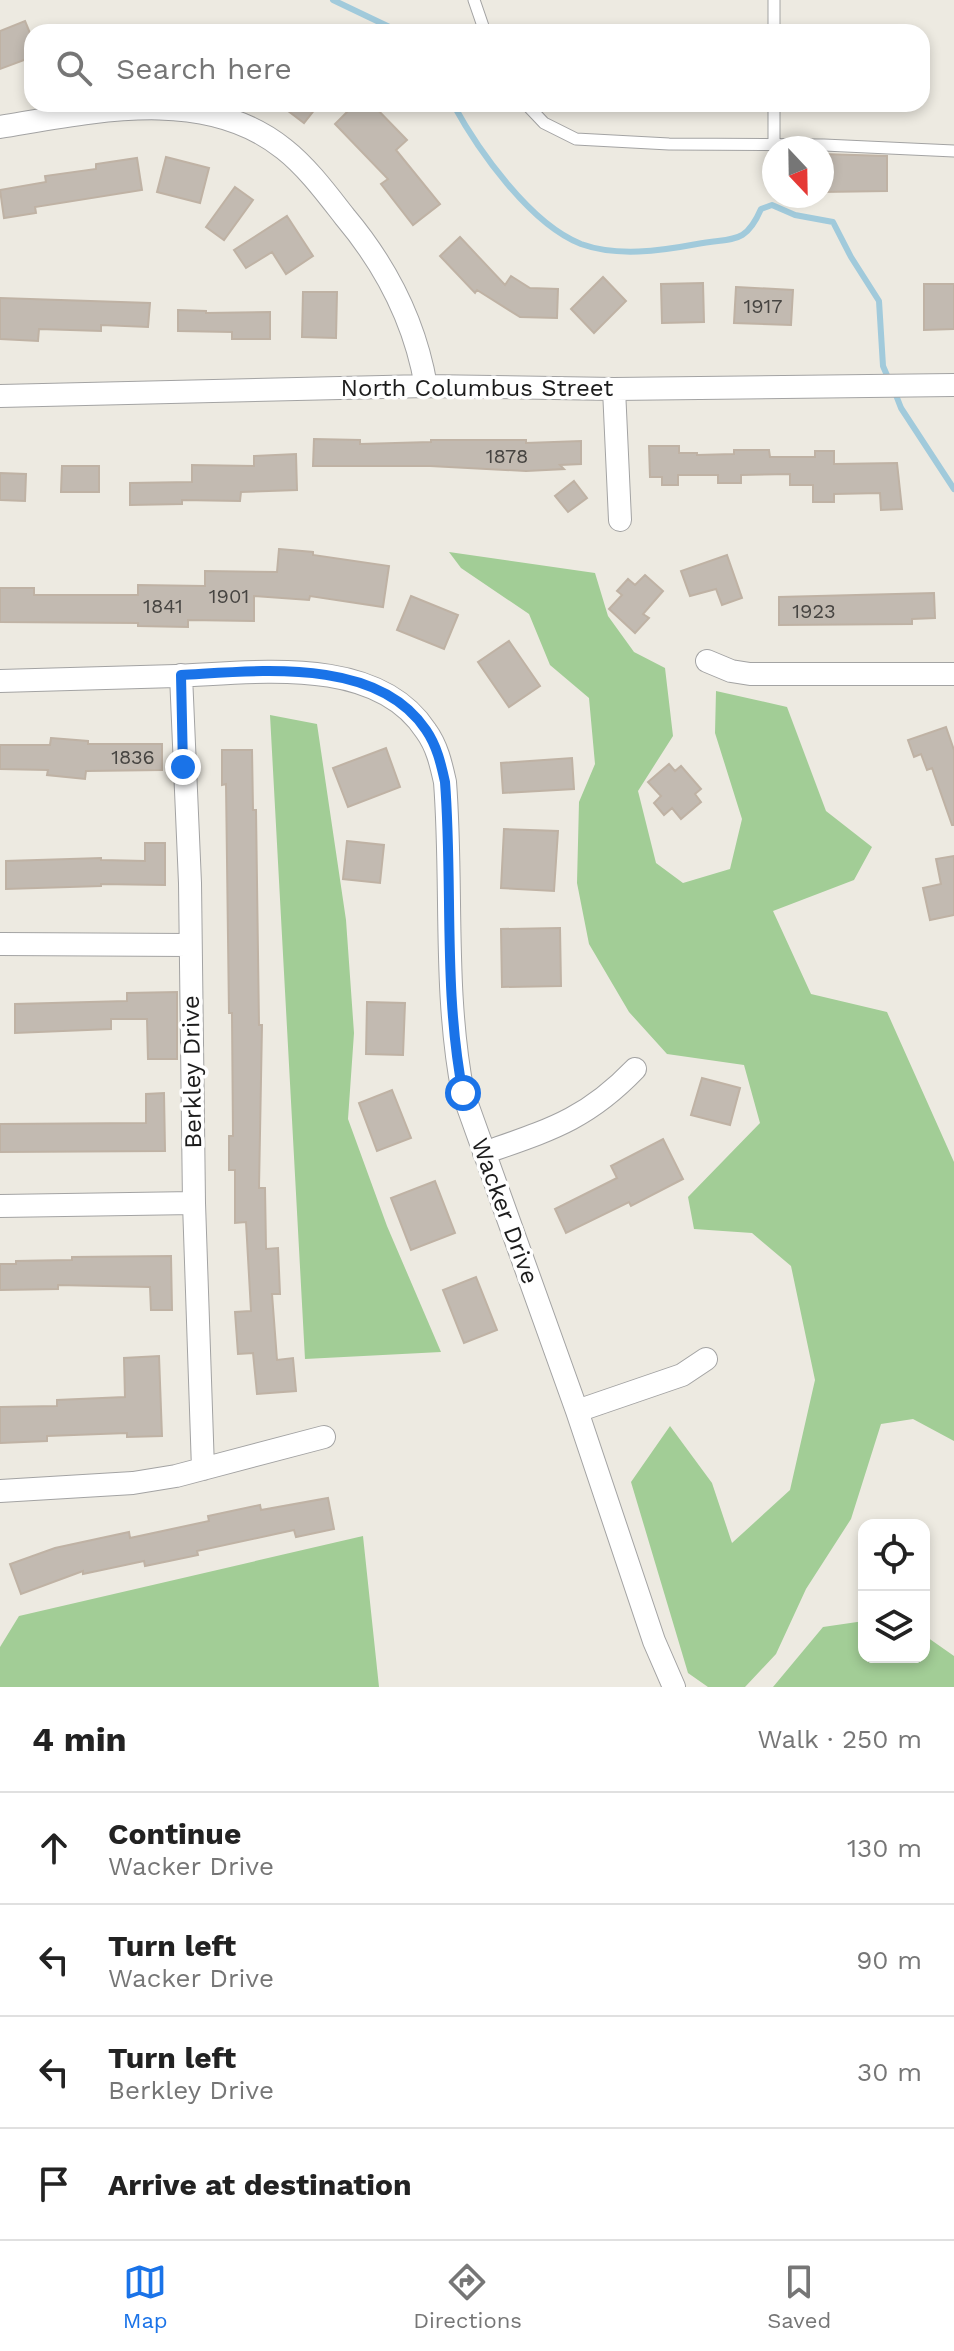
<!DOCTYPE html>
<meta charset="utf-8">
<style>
:root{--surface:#fff;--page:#f6f6f6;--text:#222;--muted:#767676;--line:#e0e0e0;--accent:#1a73e8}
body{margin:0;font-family:"Work Sans",sans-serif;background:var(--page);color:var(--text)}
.controls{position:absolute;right:24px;bottom:24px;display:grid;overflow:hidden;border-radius:16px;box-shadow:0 4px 12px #0003}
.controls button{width:72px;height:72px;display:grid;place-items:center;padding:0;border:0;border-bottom:2px solid var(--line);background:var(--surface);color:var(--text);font:40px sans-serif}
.compass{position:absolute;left:762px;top:136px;width:72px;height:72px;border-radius:50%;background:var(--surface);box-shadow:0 4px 12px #0003;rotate:158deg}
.stop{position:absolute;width:24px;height:24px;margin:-18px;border:6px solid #1a73e8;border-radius:50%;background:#fff}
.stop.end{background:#1a73e8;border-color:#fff;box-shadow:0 2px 8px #0008}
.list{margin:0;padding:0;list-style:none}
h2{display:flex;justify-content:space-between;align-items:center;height:104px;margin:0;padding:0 32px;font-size:34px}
h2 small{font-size:26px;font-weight:400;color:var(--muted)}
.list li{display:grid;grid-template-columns:52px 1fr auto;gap:24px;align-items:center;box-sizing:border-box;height:112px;padding:0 32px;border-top:2px solid var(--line)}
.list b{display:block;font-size:30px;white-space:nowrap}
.list p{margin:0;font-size:26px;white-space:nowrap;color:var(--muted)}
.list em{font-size:26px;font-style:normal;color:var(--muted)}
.icon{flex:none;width:44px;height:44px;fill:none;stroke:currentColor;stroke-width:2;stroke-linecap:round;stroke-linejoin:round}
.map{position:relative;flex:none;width:954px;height:1687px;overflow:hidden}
.search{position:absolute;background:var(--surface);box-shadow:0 4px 12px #0003;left:24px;right:24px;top:24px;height:88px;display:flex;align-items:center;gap:20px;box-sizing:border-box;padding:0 28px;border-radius:24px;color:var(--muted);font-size:30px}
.sheet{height:552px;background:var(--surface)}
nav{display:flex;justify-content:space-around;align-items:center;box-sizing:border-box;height:112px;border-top:2px solid var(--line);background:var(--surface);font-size:22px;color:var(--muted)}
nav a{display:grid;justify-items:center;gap:4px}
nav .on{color:var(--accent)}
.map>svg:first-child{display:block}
.forest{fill:#a2cd96}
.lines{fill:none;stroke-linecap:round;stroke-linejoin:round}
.stream{stroke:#a1cadb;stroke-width:6}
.building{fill:#c2bab1;stroke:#bfb2a4;stroke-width:2}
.lane-casing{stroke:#a3a3a3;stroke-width:13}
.street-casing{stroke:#a3a3a3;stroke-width:24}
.lane{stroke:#fff;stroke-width:11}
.street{stroke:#fff;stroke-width:22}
.route{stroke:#1a73e8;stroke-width:10}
.labels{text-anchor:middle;stroke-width:7;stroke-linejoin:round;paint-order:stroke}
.number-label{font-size:20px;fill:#464441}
.street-label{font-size:24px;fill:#1c1c1c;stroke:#fff}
</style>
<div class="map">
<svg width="954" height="1687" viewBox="0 0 954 1687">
<rect width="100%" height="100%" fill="#edeae1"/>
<path class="forest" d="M449,552L595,573L608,616L634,652L665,668L673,736L638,791L656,863L683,883L730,869L742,819L715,733L716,691L787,707L826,811L872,847L854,880L773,911L811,994L887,1012L954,1162V1441L913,1419L881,1424L851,1519L806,1589L776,1654L745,1687H708L688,1673L631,1482L670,1426L712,1483L732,1543L790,1490L815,1380L791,1266L752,1233L694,1229L688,1197L760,1123L744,1065L667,1054L629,1012L589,944L577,883L579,802L595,764L589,698L550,665L529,614L461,568Z
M270,715L317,724L346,920L354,1033L348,1119L387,1226L441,1352L305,1359Z
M363,1536L379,1687H0V1647L19,1616Z
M864,1621V1657H924V1635L954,1656V1687H773L823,1627Z"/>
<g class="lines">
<path class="stream" d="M333,0L400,32
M453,104C478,150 530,224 581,244C617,257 660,251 697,244C732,237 745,246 761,209L772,205L795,215L833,222L851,257L879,301L883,366L889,380
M894,390L901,408L954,489"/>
</g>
<path class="building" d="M25,21L32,38V57L0,69V31Z
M279,104H319L304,123Z
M355,104H372L407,140L396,150L440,204L413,225L381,184L388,179L335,124Z
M822,154L887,156V191L822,192Z
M166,157L209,168L200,203L157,192Z
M137,158L142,190L35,207L36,213L4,218L0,190L46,182L45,176L96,169V164Z
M235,187L253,200L224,240L206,227Z
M287,216L313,256L286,274L272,252L246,268L234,250Z
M460,237L505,285L511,276L530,288L558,289L557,318L520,317L477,290L475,293L440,256Z
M603,277L626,301L594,333L571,309Z
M703,283L704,322L662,323L661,284Z
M924,284H954V329L924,330Z
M736,287L793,290L791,325L734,323Z
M303,292H337L336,338L302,337Z
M0,298L150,303L148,327L101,325V331L39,329L38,341L0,339Z
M178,310L206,311V313L270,312V339H232V332L178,331Z
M314,439L360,440V444L431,442V440H526V443L581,441V464L560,465L564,469L526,471L430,466H313Z
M649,446H679V453H697V455L734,454V450H769L770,457H815V451H834V464L897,463L902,509L881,510L880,493L834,494V502H813V485H790V474L741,475V483H718V475H678V485H662V477H650Z
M296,454L297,490L241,492L240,501L182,500V504L130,505V483L192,482V465L254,466V456Z
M62,466H99V492H61Z
M0,473L26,474L25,501L0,500Z
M574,481L587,498L568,512L555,496Z
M279,549L313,552V555L389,566L383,607L310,596L309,600L254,596V621L188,620V627L138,626V623L0,622V588H34V595H138V585L205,586V571L277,572Z
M727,555L742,598L722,605L716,589L690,596L681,571Z
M645,575L663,591L643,614L649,618L635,633L609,609L622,595L617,591L628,579L635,585Z
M934,593L935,618L912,619V624L779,625V597Z
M411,596L458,615L444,649L397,630Z
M509,641L540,686L509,707L478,662Z
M946,727L954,750V825H952L932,768L927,770L921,754L914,757L908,740Z
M51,738L88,741V744H162V770L86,771L85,779L47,775L48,770L0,769V745H50Z
M386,748L400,787L348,807L333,768Z
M222,750H252L253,810H256L259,1025H262L259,1188H265L266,1249L278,1248L280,1294H272L277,1360L293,1358L296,1391L257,1394L253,1353L238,1354L235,1312L251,1311L246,1222L235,1223V1170H229V1136H233L232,1013H229L226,784L222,785Z
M572,758L574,789L503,793L501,763Z
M669,764L675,771L681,766L701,789L695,794L701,802L681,819L672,808L664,815L654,803L661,796L648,782Z
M504,829L558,831L554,891L501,888Z
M347,841L384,845L380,883L343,879Z
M145,843H165V885L101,884V886L6,889V861L101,858V860L145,861Z
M954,856V915L930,920L923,888L941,884L936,859Z
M560,928L561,986L502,987L501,929Z
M177,992V1059H148L147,1019H111V1029L15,1033V1004L127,1001V993Z
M367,1002L405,1003L403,1055L366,1054Z
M702,1078L740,1088L730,1125L691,1115Z
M392,1090L411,1138L377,1151L359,1103Z
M164,1093L165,1151L0,1152V1124L146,1123V1094Z
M663,1139L683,1179L631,1206L629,1202L566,1233L555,1209L617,1178L611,1166Z
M435,1181L455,1233L411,1250L391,1198Z
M171,1256L172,1310H151L150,1287L58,1285V1289L0,1290V1264H16V1261L72,1260V1257Z
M476,1277L497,1330L464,1343L443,1290Z
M159,1356L162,1436L127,1437V1433L47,1436V1441L0,1443V1407L57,1406V1400L125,1397L124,1358Z
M328,1498L334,1529L296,1537L294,1530L197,1551L198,1555L145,1566L144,1561L83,1574V1571L21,1594L10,1564L55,1548L129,1532L130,1538L209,1521L208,1516L260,1505L261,1510Z"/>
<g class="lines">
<g class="lane-casing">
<path id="lane" d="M474,0L485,32
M774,32V0
M526,104L544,123L576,139L669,144L824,145L954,151
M774,144V104"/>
</g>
<g class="street-casing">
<path id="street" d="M0,127C91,112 205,85 284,149C307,167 327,194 345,217C387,267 415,322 426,386
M614,389L620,520
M0,396L426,386L614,389L954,385
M707,661L731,671L750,674H954
M181,675L190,883L194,1203L203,1469
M0,681C59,679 118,678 176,676C254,673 376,654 426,731C437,746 441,764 445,782C453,885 443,991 463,1093L577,1411L654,1641L674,1687
M0,944L190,945
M484,1153C549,1130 586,1120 635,1069
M0,1206L194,1203
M577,1411L682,1375L706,1359
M0,1491L133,1483L176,1476L324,1437"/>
</g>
<use href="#lane" class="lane"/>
<use href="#street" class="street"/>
</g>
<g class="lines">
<path class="route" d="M183,767L181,675C257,671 377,656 426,730C437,746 441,764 445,782C453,885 443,991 463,1093"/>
</g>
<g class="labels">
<g class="number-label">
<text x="763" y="313">1917</text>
<text x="507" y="463">1878</text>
<text x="229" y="603">1901</text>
<text x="163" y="613">1841</text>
<text x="814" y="618">1923</text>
<text x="133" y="764">1836</text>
</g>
<g class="street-label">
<text x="477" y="396">North Columbus Street</text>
<text transform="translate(192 1072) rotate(-91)" y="8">Berkley Drive</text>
<text transform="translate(505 1211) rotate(70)" y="8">Wacker Drive</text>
</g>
</g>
</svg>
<div class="controls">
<button><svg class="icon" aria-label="locate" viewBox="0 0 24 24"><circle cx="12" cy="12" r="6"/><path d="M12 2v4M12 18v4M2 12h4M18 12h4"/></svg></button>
<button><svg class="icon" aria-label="layers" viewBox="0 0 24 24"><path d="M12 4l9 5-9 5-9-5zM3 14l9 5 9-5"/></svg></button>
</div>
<svg class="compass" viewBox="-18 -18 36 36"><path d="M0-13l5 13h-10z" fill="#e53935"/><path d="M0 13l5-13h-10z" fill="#767676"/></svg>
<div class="stop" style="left:463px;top:1093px"></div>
<div class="stop end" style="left:183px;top:767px"></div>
<div class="search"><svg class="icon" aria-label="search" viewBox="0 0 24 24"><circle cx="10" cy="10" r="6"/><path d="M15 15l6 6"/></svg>Search here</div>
</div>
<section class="sheet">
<h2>4 min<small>Walk · 250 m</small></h2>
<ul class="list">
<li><svg class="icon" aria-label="ahead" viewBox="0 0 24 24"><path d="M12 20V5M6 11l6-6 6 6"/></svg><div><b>Continue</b><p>Wacker Drive</p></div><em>130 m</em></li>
<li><svg class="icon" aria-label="left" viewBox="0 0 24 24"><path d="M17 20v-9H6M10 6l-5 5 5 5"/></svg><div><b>Turn left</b><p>Wacker Drive</p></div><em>90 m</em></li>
<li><svg class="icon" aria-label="left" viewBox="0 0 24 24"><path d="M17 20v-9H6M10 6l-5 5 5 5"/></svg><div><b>Turn left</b><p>Berkley Drive</p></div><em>30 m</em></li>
<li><svg class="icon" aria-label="arrive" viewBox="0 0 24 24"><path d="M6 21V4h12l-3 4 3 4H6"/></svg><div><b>Arrive at destination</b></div></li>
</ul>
</section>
<nav>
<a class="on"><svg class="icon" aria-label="map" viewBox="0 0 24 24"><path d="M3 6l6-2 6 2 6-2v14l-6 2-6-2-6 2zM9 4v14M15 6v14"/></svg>Map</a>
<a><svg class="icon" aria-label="directions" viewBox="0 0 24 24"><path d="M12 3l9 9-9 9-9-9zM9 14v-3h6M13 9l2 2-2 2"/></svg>Directions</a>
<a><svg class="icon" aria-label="saved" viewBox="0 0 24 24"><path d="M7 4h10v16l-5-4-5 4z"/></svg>Saved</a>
</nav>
